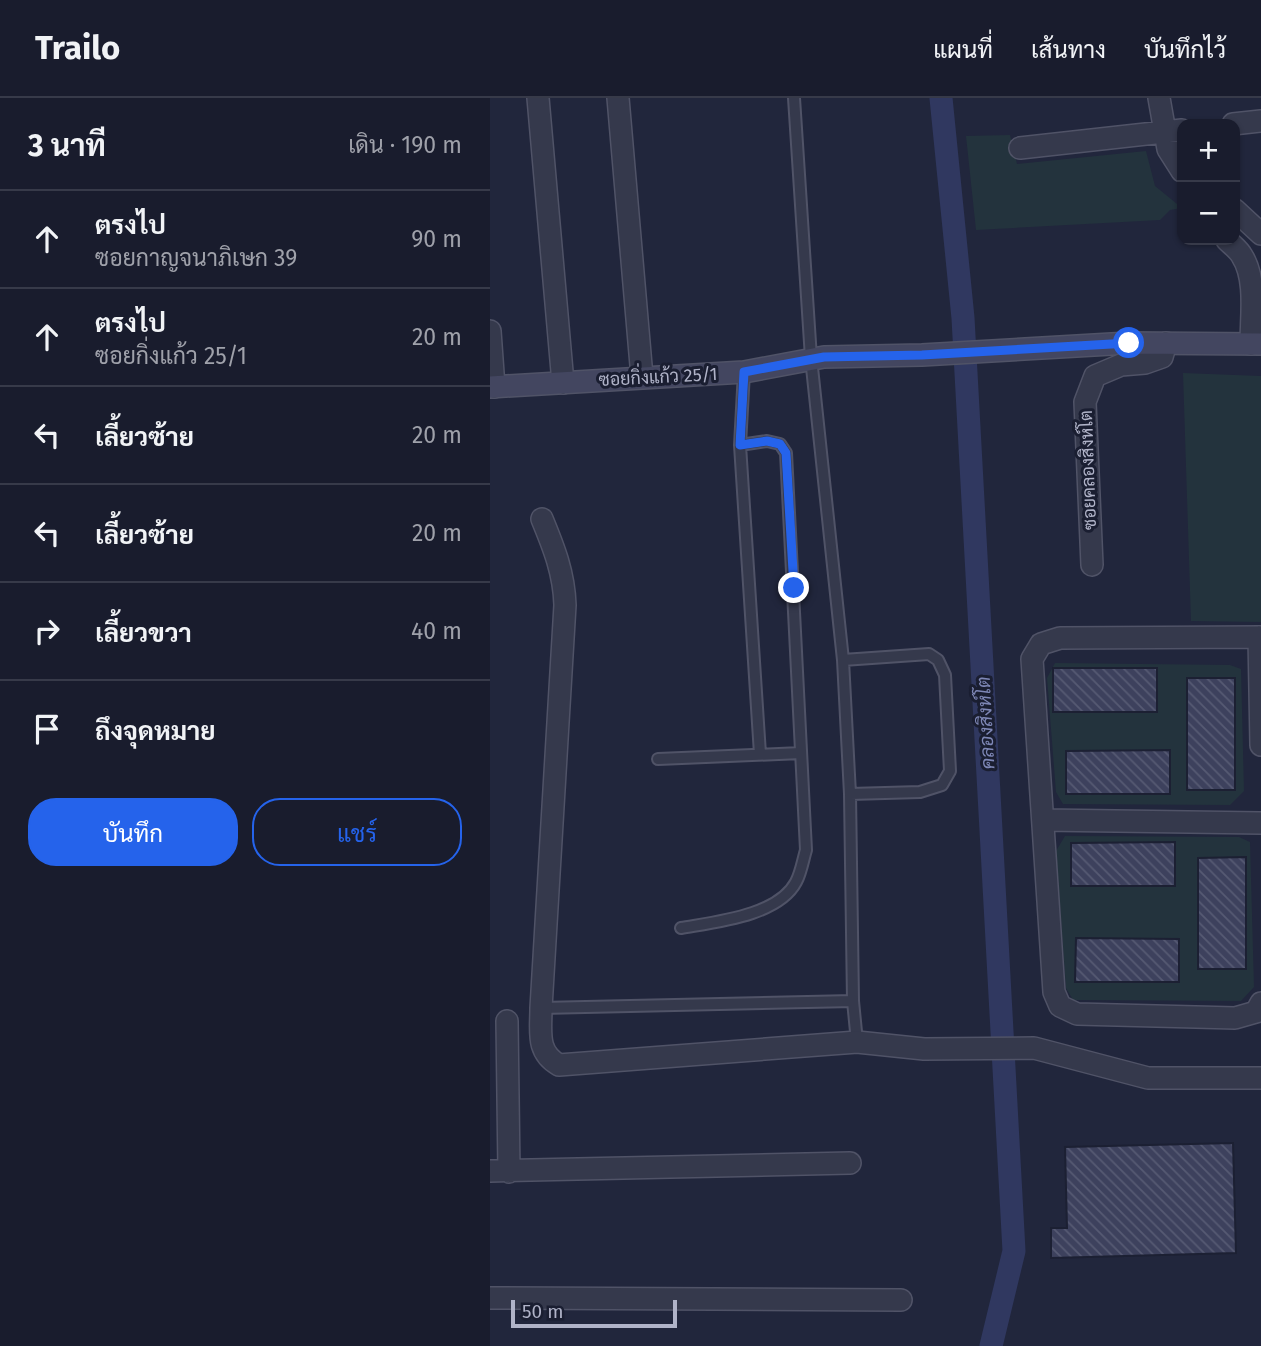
<!DOCTYPE html>
<html lang="th">
<meta charset="utf-8">
<style>
:root{--surface:#191c2d;--page:#222535;--text:#f1f3f6;--muted:#9fa1aa;--line:#373a49;--accent:#2563eb}
body{margin:0;font-family:"Fira Sans",Sarabun,sans-serif;background:var(--page);color:var(--text)}
.controls{position:absolute;right:21px;top:21px;display:grid;overflow:hidden;border-radius:14px;box-shadow:0 2px 5px #0004}
.controls button{width:63px;height:63px;display:grid;place-items:center;padding:0;border:0;border-bottom:2px solid var(--line);background:var(--surface);color:var(--text);font:35px sans-serif}
.scale{position:absolute;left:21px;bottom:18px;width:166px;box-sizing:border-box;padding-left:7px;border:4px solid #b0b3c8;border-top:0;font-size:19px;line-height:24px;white-space:nowrap;color:#b0b3c8;-webkit-text-stroke:5px #1a1e31;paint-order:stroke}
.stop{position:absolute;width:21px;height:21px;margin:-16px;border:5px solid #2563eb;border-radius:50%;background:#fff}
.stop.end{background:#2563eb;border-color:#fff;box-shadow:0 2px 7px #0008}
.list{margin:0;padding:0;list-style:none}
h2{display:flex;justify-content:space-between;align-items:center;height:91px;margin:0;padding:0 28px;font-size:30px}
h2 small{font-size:23px;font-weight:400;color:var(--muted)}
.list li{display:grid;grid-template-columns:46px 1fr auto;gap:21px;align-items:center;box-sizing:border-box;height:98px;padding:0 28px;border-top:2px solid var(--line)}
.list b{display:block;font-size:26px;white-space:nowrap}
.list p{margin:0;font-size:23px;white-space:nowrap;color:var(--muted)}
.list em{font-size:23px;font-style:normal;color:var(--muted)}
.actions{display:flex;gap:14px;padding:21px 28px}
.actions a{flex:1;padding:16px 0;border:2px solid var(--accent);border-radius:28px;text-align:center;font-size:24px;color:var(--accent)}
.actions .main{background:var(--accent);color:#fff}
.icon{flex:none;width:38px;height:38px;fill:none;stroke:currentColor;stroke-width:2;stroke-linecap:round;stroke-linejoin:round}
.map{position:relative;flex:none;width:771px;height:1248px;overflow:hidden}
header{display:flex;align-items:center;gap:42px;box-sizing:border-box;height:98px;padding:0 35px;background:var(--surface);border-bottom:2px solid var(--line)}
header strong{font-size:33px}
nav{display:flex;gap:38px;margin-inline-start:auto;font-size:24px}
main{display:flex}
aside{flex:1;background:var(--surface)}
.map>svg:first-child{display:block}
.green{fill:#23333d}
.lines{fill:none;stroke-linecap:round;stroke-linejoin:round}
.canal{stroke:#303860;stroke-width:23}
.building{fill:url(#building-back-hatch);stroke:#1c2033;stroke-width:2}
.lane-casing{stroke:#505367;stroke-width:14}
.street-casing{stroke:#505367;stroke-width:24}
.secondary-casing{stroke:#505367;stroke-width:24}
.lane{stroke:#35394c;stroke-width:10}
.street{stroke:#35394c;stroke-width:21}
.secondary{stroke:#434660;stroke-width:21}
.route{stroke:#2563eb;stroke-width:9}
.labels{text-anchor:middle;stroke-width:6;stroke-linejoin:round;paint-order:stroke}
.street-label{font-size:18px;fill:#b0b3c8;stroke:#1a1e31}
.water-label{font-size:19px;font-style:italic;fill:#7e87b6;stroke:#1a1e31}
</style>
<header>
<strong>Trailo</strong>
<nav><a>แผนที่</a><a>เส้นทาง</a><a>บันทึกไว้</a></nav>
</header>
<main>
<aside>
<h2>3 นาที<small>เดิน · 190 m</small></h2>
<ul class="list">
<li><svg class="icon" aria-label="ahead" viewBox="0 0 24 24"><path d="M12 20V5M6 11l6-6 6 6"/></svg><div><b>ตรงไป</b><p>ซอยกาญจนาภิเษก 39</p></div><em>90 m</em></li>
<li><svg class="icon" aria-label="ahead" viewBox="0 0 24 24"><path d="M12 20V5M6 11l6-6 6 6"/></svg><div><b>ตรงไป</b><p>ซอยกิ่งแก้ว 25/1</p></div><em>20 m</em></li>
<li><svg class="icon" aria-label="left" viewBox="0 0 24 24"><path d="M17 20v-9H6M10 6l-5 5 5 5"/></svg><div><b>เลี้ยวซ้าย</b></div><em>20 m</em></li>
<li><svg class="icon" aria-label="left" viewBox="0 0 24 24"><path d="M17 20v-9H6M10 6l-5 5 5 5"/></svg><div><b>เลี้ยวซ้าย</b></div><em>20 m</em></li>
<li><svg class="icon" aria-label="right" viewBox="0 0 24 24"><path d="M7 20v-9h11M14 6l5 5-5 5"/></svg><div><b>เลี้ยวขวา</b></div><em>40 m</em></li>
<li><svg class="icon" aria-label="arrive" viewBox="0 0 24 24"><path d="M6 21V4h12l-3 4 3 4H6"/></svg><div><b>ถึงจุดหมาย</b></div></li>
</ul>
<div class="actions"><a class="main">บันทึก</a><a>แชร์</a></div>
</aside>
<div class="map">
<svg width="771" height="1248" viewBox="0 0 771 1248">
<defs>
<pattern id="building-back-hatch" width="6" height="6" patternUnits="userSpaceOnUse" patternTransform="scale(1.75)"><rect width="6" height="6" fill="#3d415d"/><path d="M-1 5l2 2M0 0l6 6M5-1l2 2" fill="none" stroke="#565a73"/></pattern>
</defs>
<rect width="100%" height="100%" fill="#21263c"/>
<path class="green" d="M520,37L527,66L656,53L665,88L692,110L680,112L670,122L486,132L476,38Z
M693,275L771,278V524L701,523Z
M565,565L740,567L751,571L754,693L740,707L573,706L566,694L557,580Z
M575,738L749,739L760,744L764,889L751,903L583,902L576,890L566,753Z"/>
<g class="lines">
<path class="canal" d="M451,0L473,220L524,1153L501,1248"/>
</g>
<path class="building" d="M563,570H667V614H563Z
M697,580H745V692H697Z
M680,652V696H576V653Z
M685,744V788H581V745Z
M756,759V871H708V760Z
M586,840L689,841V884H585Z
M743,1045L746,1155L561,1160V1130H577L575,1049Z"/>
<g class="lines">
<g class="lane-casing">
<path id="lane" d="M304,0L321,260L353,562L360,696L363,903
M254,274L250,347L270,656
M353,562L439,556L448,562L455,577L460,673L452,687L430,694L360,696
M168,661L311,655
M191,830C225,824 288,818 306,784C311,775 313,762 316,752L296,355L290,346L277,343L250,347
M51,910L363,903L367,944"/>
</g>
<g class="street-casing">
<path id="street" d="M48,0L73,285
M128,0L152,279
M669,0L678,51L692,73
M743,26L771,23
M530,50L692,32
M745,112L771,136
M737,142C742,147 749,152 752,158C767,181 761,219 761,246
M0,233L4,289
M52,421C64,450 74,475 75,507L51,910C51,934 46,954 69,967L367,944L434,951L544,950L658,980H771
M602,467L595,304L605,278L631,267L655,265L672,259L676,245
M769,539L771,647
M771,539L570,540L551,546L542,561L564,894L570,908L587,916L745,920L766,914L771,905
M553,722L771,725
M17,923L19,1074
M0,1073L360,1065
M0,1200L411,1202"/>
</g>
<g class="secondary-casing">
<path id="secondary" d="M0,289L254,274L334,259L432,257L639,245L771,246"/>
</g>
<use href="#lane" class="lane"/>
<use href="#street" class="street"/>
<use href="#secondary" class="secondary"/>
</g>
<g class="lines">
<path class="route" d="M304,490L296,355L290,346L277,343L250,347L254,274L334,259L432,257L639,245"/>
</g>
<g class="labels">
<g class="street-label">
<text transform="translate(168 279) rotate(-3)" y="6">ซอยกิ่งแก้ว 25/1</text>
<text transform="translate(598 372) rotate(-92)" y="6">ซอยคลองสิงห์โต</text>
</g>
<g class="water-label">
<text transform="translate(495 625) rotate(-93)" y="7">คลองสิงห์โต</text>
</g>
</g>
</svg>
<div class="controls">
<button>+</button>
<button>−</button>
</div>
<div class="scale">50 m</div>
<div class="stop" style="left:639px;top:245px"></div>
<div class="stop end" style="left:304px;top:490px"></div>
</div>
</main>
